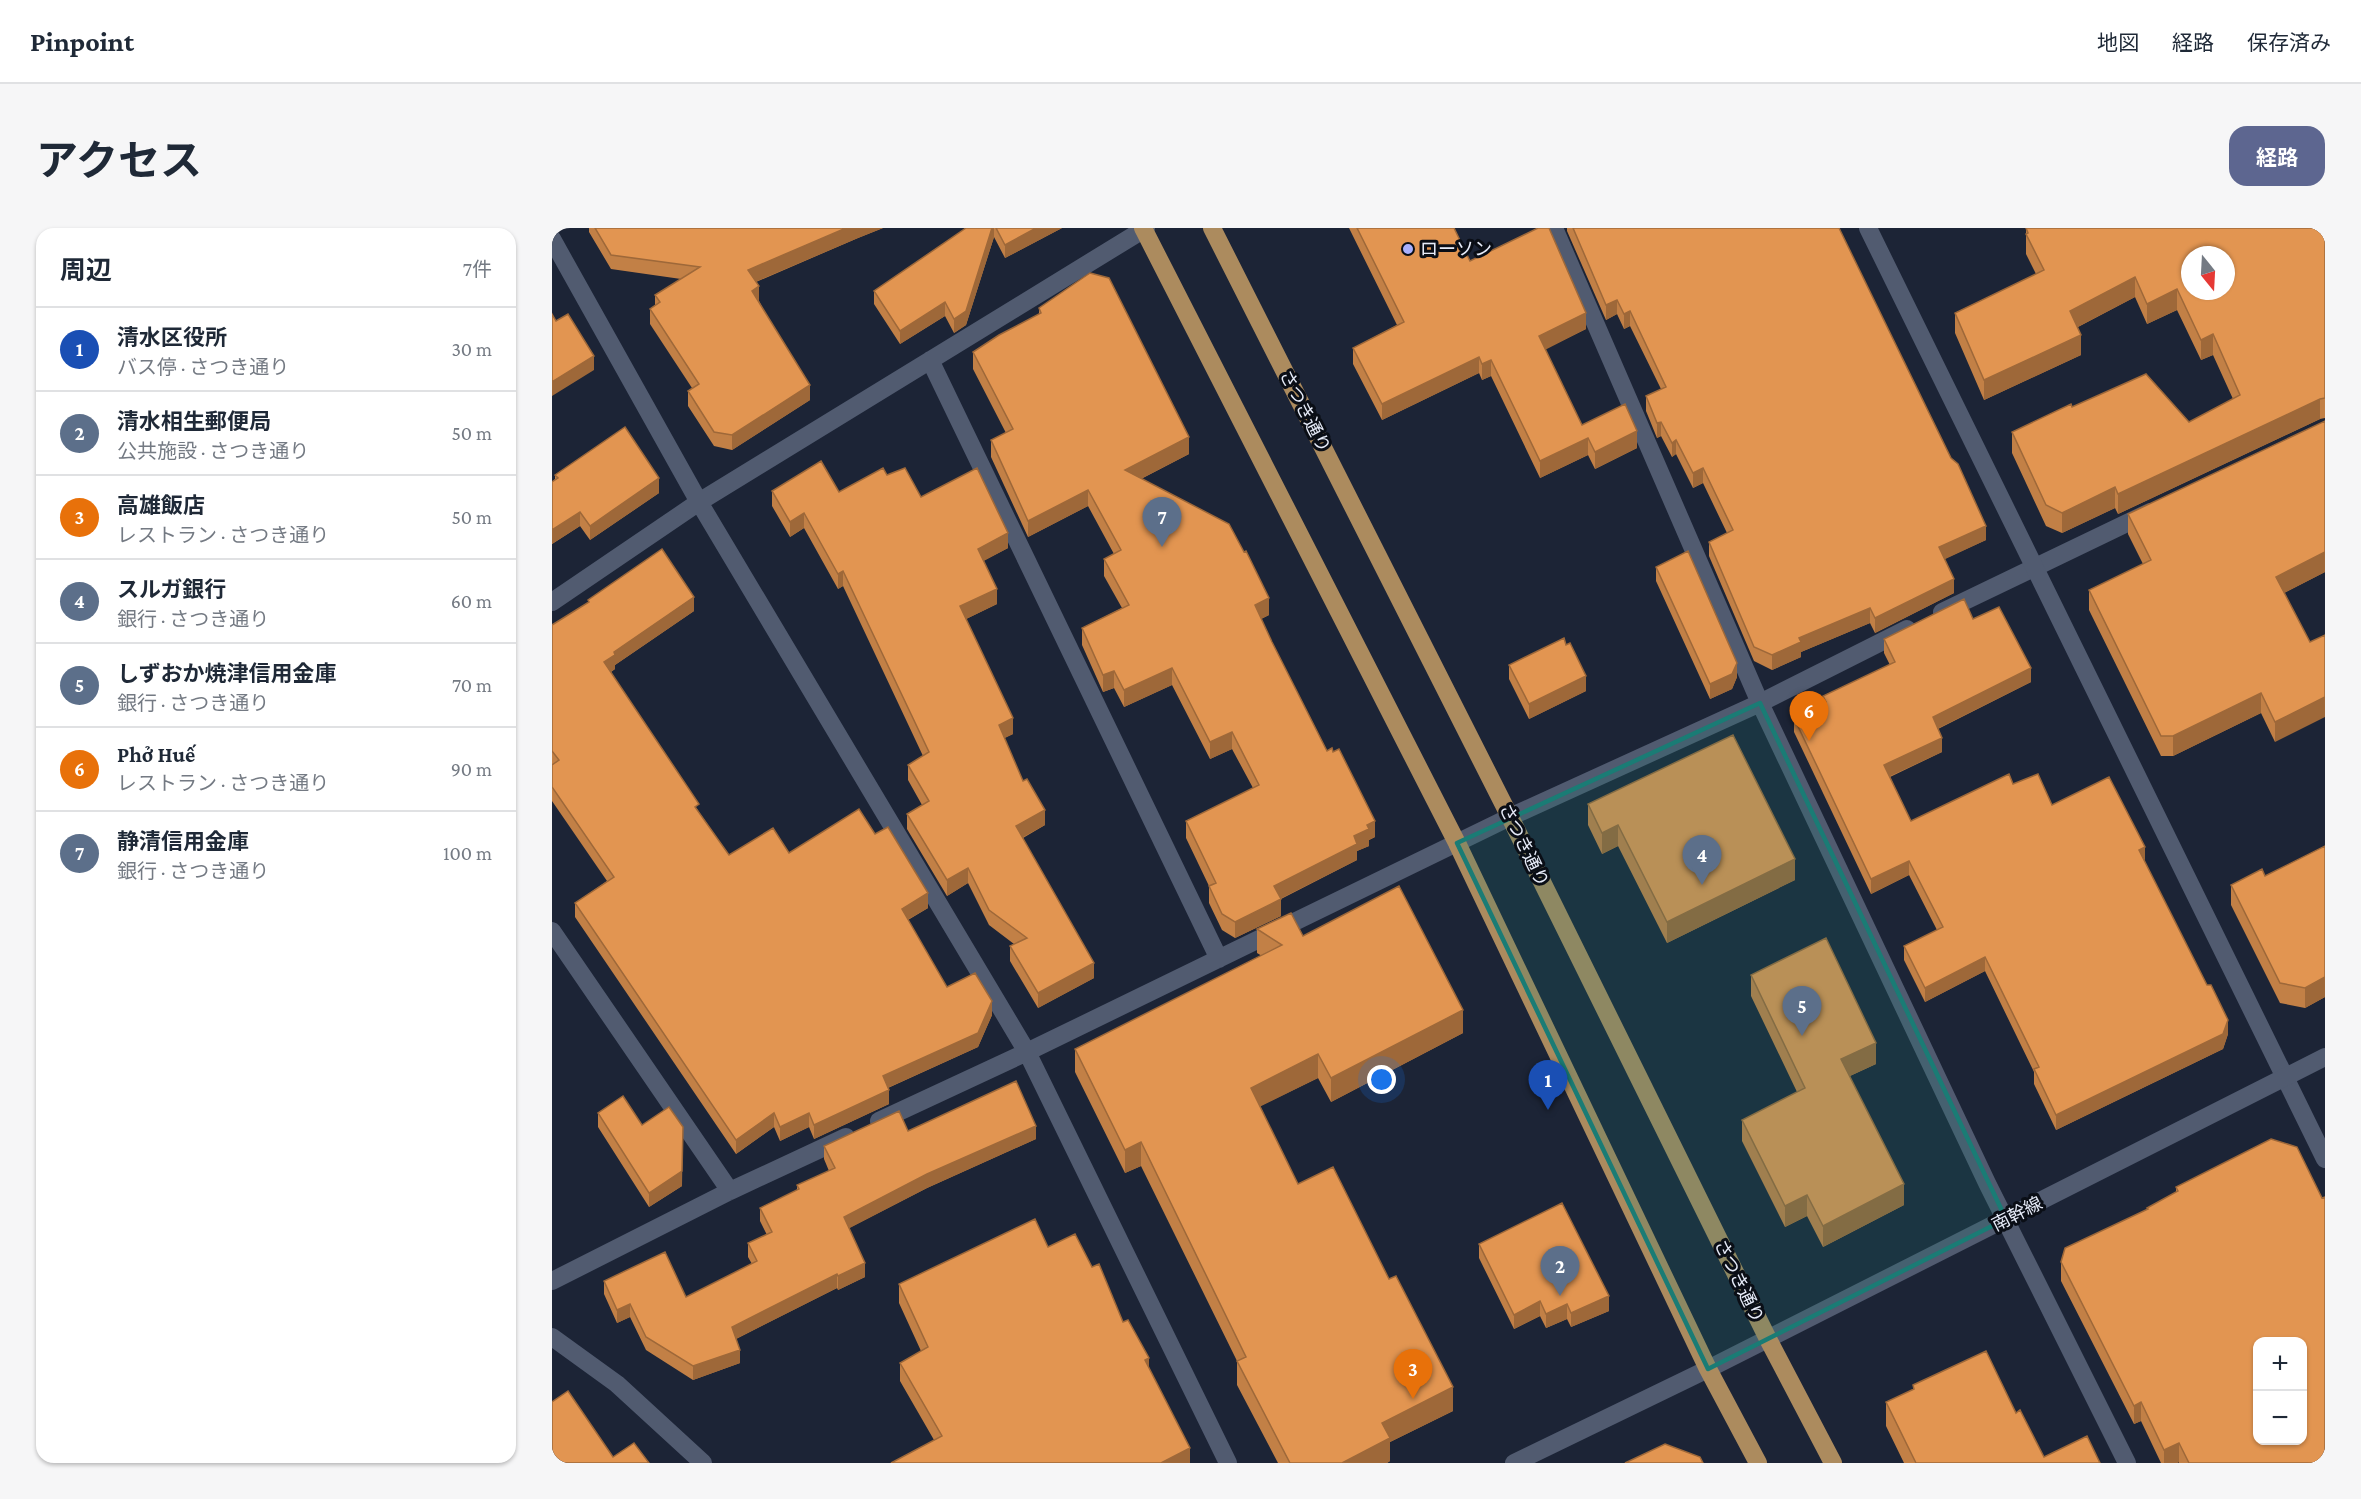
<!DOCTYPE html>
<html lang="ja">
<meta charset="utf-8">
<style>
:root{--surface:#fff;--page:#f6f6f7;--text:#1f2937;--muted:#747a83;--line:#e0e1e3;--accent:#5d6690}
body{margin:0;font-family:"Crimson Pro","Noto Sans JP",serif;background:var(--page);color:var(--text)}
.controls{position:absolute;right:18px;bottom:18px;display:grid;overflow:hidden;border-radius:12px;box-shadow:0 2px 4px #0004}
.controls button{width:54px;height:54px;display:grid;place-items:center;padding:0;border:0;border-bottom:2px solid var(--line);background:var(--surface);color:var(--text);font:30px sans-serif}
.compass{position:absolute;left:1629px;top:18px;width:54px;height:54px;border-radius:50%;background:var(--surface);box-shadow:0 2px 4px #0004;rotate:162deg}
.you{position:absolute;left:830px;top:852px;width:21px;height:21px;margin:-15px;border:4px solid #fff;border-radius:50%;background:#1a73e8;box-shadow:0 0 0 9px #1a73e833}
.badge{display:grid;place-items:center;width:39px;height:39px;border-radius:50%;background:var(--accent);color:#fff;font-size:20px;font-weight:700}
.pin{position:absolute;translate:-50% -50px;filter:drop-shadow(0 2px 3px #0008)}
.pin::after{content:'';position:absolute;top:32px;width:21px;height:18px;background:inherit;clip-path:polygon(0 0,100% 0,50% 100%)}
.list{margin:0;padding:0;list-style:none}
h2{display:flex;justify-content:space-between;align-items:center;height:78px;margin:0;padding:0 24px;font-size:26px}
h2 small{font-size:20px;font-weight:400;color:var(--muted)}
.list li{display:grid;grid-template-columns:39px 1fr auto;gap:18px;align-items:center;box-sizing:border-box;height:84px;padding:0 24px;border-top:2px solid var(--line)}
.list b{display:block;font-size:22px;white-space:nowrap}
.list p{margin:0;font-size:20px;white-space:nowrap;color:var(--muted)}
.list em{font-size:20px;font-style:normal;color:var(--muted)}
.map{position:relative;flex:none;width:1773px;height:1235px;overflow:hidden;border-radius:18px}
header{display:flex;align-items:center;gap:36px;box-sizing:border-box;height:84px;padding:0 30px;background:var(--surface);border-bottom:2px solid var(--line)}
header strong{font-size:28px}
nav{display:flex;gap:33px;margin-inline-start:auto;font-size:21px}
.intro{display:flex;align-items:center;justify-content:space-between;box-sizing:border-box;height:144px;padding:0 36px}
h1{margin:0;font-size:42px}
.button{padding:15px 27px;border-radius:18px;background:var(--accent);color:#fff;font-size:21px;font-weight:700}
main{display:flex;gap:36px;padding:0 36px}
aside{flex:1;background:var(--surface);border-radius:18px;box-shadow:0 2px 4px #0004}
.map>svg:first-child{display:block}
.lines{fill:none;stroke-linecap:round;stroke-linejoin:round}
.minor{stroke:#515b70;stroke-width:18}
.tertiary{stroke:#515b70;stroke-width:18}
.secondary{stroke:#515b70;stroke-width:18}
.trunk{stroke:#ac8b5e;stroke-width:18}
.wall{fill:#c28046}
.shaded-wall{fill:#9e6839}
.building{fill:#e29551;stroke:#9e6839;stroke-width:1.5;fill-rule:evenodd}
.marked{fill:#1a7c75;fill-opacity:0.2;stroke:#1a7c75;stroke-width:4.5;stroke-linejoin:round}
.poi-dot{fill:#a9b0fc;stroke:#0a0e16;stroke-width:2}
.labels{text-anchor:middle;stroke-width:6;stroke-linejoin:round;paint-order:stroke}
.poi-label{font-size:18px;fill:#e7ecf9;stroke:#0a0e16;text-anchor:start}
.street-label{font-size:18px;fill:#e7ecf9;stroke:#0a0e16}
</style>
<header>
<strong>Pinpoint</strong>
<nav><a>地図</a><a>経路</a><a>保存済み</a></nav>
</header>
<div class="intro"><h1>アクセス</h1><a class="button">経路</a></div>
<main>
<aside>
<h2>周辺<small>7件</small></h2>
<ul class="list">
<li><span class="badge" style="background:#1a4fb4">1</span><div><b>清水区役所</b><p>バス停 · さつき通り</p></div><em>30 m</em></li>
<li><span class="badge" style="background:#5c6f8a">2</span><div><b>清水相生郵便局</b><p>公共施設 · さつき通り</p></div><em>50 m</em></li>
<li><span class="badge" style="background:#e8710a">3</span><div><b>高雄飯店</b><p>レストラン · さつき通り</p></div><em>50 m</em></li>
<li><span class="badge" style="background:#5c6f8a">4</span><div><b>スルガ銀行</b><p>銀行 · さつき通り</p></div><em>60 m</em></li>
<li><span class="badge" style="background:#5c6f8a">5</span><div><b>しずおか焼津信用金庫</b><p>銀行 · さつき通り</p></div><em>70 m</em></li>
<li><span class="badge" style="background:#e8710a">6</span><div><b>Phở Huế</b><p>レストラン · さつき通り</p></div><em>90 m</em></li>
<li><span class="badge" style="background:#5c6f8a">7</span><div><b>静清信用金庫</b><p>銀行 · さつき通り</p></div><em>100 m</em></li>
</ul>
</aside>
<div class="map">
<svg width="1773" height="1235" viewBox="0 0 1773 1235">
<rect width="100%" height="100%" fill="#1c2436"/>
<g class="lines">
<path class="minor" d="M1002,0L1208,475L1435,955L1575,1235
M0,11L147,274L475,824L676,1235
M378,132L667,731
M0,374L147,274L594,0
M1390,384L1598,284
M0,703L178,963
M327,893L475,824L958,589L1208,475L1355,401
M0,1053L178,963L294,909"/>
<path class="tertiary" d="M1316,0L1773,931
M0,1109L65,1156L151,1235
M962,1235L1156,1141"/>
<path class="secondary" d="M1156,1141L1773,829"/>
<path class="trunk" d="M591,0L905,615L1156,1141L1206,1235
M660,0L958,589L1216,1111L1281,1235"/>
</g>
<path class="wall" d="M37,0H331L306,10L204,54L207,73L258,172L180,222L162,218L136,178V163L140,160L98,96V81L103,77V67L129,51L59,41L37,4Z
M414,0H510L453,30L442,9L414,97L402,105L393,88L348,116L322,76V63Z
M797,0H902L918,33L1034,101L993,121L1030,197L1085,220L1043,241L1036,227L988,250L939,148L930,152L927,145L830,192L801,136V120L845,97Z
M1015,0H1287L1434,312L1392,331L1402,365L1323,405L1318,395L1249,424V429L1220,442L1202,433L1157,328V314L1175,305L1151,255L1141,260L1124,226L1120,229L1109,208L1105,210L1094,183V168L1109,161L1078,98L1072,101L1065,86L1054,92L1015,3Z
M1474,0H1773V190L1768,191L1566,286L1563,280L1510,305L1494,298L1460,225V204L1520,179L1637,194L1681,171L1661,127L1649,132L1625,82L1595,96L1583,69L1526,99L1529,127L1432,172L1403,105V85L1484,46L1474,26Z
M487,80L637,226L589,251L717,387L709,391L720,414L775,523L823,609L817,612V618L805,623V632L729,671V688L683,710L670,702L657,675V658L634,610V593L701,560L680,521L658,531L620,457L572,479L562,460L551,464L530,417V400L570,380L552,348V331L562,326L536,278L476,309L439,229V212L454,205L421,141V124L487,86Z
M1773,193V344L1732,365L1723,514L1709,485L1621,528H1609L1537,382V362L1591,336L1576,306V286Z
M3,247L107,265L38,312L28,298L0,316V254L3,251Z
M335,247L369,269L456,320L431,333L445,376L414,391L461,506L452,510L471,553L493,597L471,610L542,750L486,780L458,733V718L462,716L437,697L416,655L395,668L355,601V586L370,577L356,552V537L371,528L291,358L286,361L252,300L238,309L220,278V263L287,264Z
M1104,339L1185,449L1180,461L1158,471L1104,353Z
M36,372L142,383L63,437V441L59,444L147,584L177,627L237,625L323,606L376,680L356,692L395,759L440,787L426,819L336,860L337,876L262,911L257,899L228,913L222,899L184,926L23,689V675L55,653L0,573V397L36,375Z
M1421,391L1479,454L1386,501L1390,524L1338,549L1359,593L1461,556L1500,577L1592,633L1676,806L1671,821L1504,902L1482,856V844L1433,743L1373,774L1352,732V718L1385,702L1357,647L1319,666L1242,504V490L1271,476V468L1338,437L1332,425V411Z
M957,437L1034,463L977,491L957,451Z
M1036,576L1243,652L1115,715L1066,618L1050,626L1036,597Z
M1773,618V769L1753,780L1728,775L1679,677V657L1713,648Z
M705,701L751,708L911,805L779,874L766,850L708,878L746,956L901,1183L838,1214V1233L835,1235H726L685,1157V1133L589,938L573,945L523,844V821L710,728L705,725Z
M1199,747L1324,836L1298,848L1352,977L1271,1019L1255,988L1233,999L1190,913V892L1245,864L1199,768Z
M46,885L90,897L130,958L97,979L46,899Z
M356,903L484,911L375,960L297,1000L313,1049L286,1062L285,1060L184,1111L188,1135L141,1152L94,1122L78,1089L65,1095L52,1066V1053L134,1069L200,1036L196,1029V1015L215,1007L208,993V980L245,962V957L277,943L272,931V918Z
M1624,959L1773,1235H1627V1234L1625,1235H1609L1589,1193L1582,1196L1509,1053V1034L1595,982V980L1624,964Z
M927,1016L1057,1083L1019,1099L1015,1091L994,1100L988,1088L962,1101L927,1030Z
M496,1019L540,1039L597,1140L638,1235L382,1212L348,1153V1135L369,1123L347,1075V1056Z
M1361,1157L1464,1185L1492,1229L1548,1235H1352L1334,1198V1174L1361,1162Z"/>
<path class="shaded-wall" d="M294,0H331L306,10L196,57V42Z
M440,0H442V9L414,97L402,105V91Z
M484,0H510L453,30V17Z
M1583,49V69L1518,103V83Z
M207,58V73L200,63Z
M1625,61V82L1595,96V76Z
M1065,72V86L1054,92V77Z
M393,74V88L348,116V103Z
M1078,83V98L1072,101V86Z
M1034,85V101L987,125V108Z
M1661,106V127L1649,132V112Z
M1529,107V127L1432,172V152Z
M42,128V142L0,168V154Z
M927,129V145L830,192V176Z
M939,132V148L930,152V136Z
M258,157V172L180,222V207Z
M1768,171V191L1566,286V266Z
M1109,194V208L1105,210V195Z
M1085,203V220L1043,241V224Z
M637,209V226L573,259V242Z
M1036,210V227L988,250V233Z
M1124,212V226L1120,229V215Z
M1151,240V255L1141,260V245Z
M107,250V265L38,312V298Z
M1563,259V280L1510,305V285Z
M536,262V278L476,309V293Z
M28,284V298L0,316V302Z
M252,285V300L238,309V294Z
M1434,298V312L1387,334V319Z
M456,305V320L426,336V321Z
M1773,324V344L1724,369V349Z
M291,343V358L286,361V346Z
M1402,351V365L1323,405V390Z
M445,361V376L408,394V378Z
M142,369V383L63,437V441L52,448V434L62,424Z
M717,370V387L703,394V377Z
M1318,380V395L1249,424V429L1220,442V427L1247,410Z
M1185,435V449L1180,461L1158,471V456Z
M620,440V457L572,479V462Z
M1479,440V454L1381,503V489Z
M562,443V460L551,464V447Z
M1034,448V463L977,491V476Z
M1709,465V485L1621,528V508Z
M1773,469V489L1723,514V494Z
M461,490V506L447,513V497Z
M680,504V521L658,531V514Z
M1390,510V524L1332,551V537Z
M493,582V597L464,613V598Z
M823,593V609L817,612V618L805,623V632L722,674V658L802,608L815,597Z
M1066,597V618L1050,626V605Z
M1593,619V633L1587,622Z
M1243,631V652L1115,715V694Z
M1357,633V647L1319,666V651Z
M416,640V655L395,668V652Z
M376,665V680L350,695V681Z
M729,671V688L683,710V694Z
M1433,729V743L1373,774V760Z
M542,735V750L486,780V765Z
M1773,749V769L1753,780V760Z
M440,773V787L426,819L331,862V848Z
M911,782V805L779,874V850Z
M1676,792V806L1671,821L1504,902V887Z
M1324,815V836L1289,852V831Z
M766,826V850L699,883V860Z
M337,862V876L262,911V897Z
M222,885V899L184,926V912Z
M257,885V899L228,913V899Z
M484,898V911L375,960L292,1003V989L375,946Z
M131,899L130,958L97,979V965Z
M589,914V938L573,945V922Z
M1352,956V977L1271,1019V998Z
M1255,967V988L1233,999V978Z
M313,1035V1049L286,1062V1048Z
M285,1046V1060L180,1113V1099Z
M1057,1068V1083L1019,1099V1085Z
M988,1073V1088L962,1101V1087Z
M78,1076V1089L65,1095V1082Z
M1015,1076V1091L994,1100V1086Z
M188,1122V1135L141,1152V1138Z
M597,1130V1148L593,1132Z
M901,1159V1183L838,1214V1233L835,1235H790L830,1195Z
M1589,1174V1193L1582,1196V1178Z
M1627,1215V1234L1625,1235H1612V1222Z
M638,1220V1235H609Z"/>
<path class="building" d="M43,0H294L196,42L207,58L200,63L258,157L180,207L162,204L136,163L147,156L98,81L108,74L103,67L148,39L59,27Z
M414,0H440L414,83L402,91L393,74L348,103L322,63Z
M444,0H484L453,17Z
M805,0H902L918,33L986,0H997L1034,85L987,108L1030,197L1073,176L1085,203L1043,224L1036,210L988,233L939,132L930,136L927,129L830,176L801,120L852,94Z
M1021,0H1287L1399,230L1406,236L1434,298L1387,319L1402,351L1323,390L1318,380L1247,410L1249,414L1220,427L1202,419L1157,314L1181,302L1151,240L1141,245L1124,212L1120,215L1109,194L1105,195L1094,168L1114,159L1078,83L1072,86L1065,72L1054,77Z
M1474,0H1773V170L1768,171L1566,266L1563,259L1510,285L1494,277L1460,204L1519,176L1520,179L1594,146L1637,194L1688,167L1661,106L1649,112L1625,61L1595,76L1583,49L1518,83L1529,107L1432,152L1403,85L1492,42L1474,6L1476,5ZM1638,27H1674V63H1638Z
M538,45L557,50L637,209L573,242L677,296L692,324L694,323L717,370L703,377L720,414L775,523L780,520L781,524L787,521L823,593L815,597L817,601L802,608L805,616L722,658L729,671L683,694L670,686L657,658L664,655L634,593L707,557L680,504L658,514L620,440L572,462L562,443L551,447L530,400L577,377L552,331L569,322L536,262L476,293L439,212L461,201L421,124L447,107L489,85L487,80Z
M0,86L4,93L16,86L42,128L0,154Z
M1773,193V324L1724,349L1758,414L1773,407V469L1723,494L1709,465L1621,508H1609L1537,362L1599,332L1576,286Z
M73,199L107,250L38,298L28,284L0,302V254L6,250L3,247Z
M269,233L287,264L331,240L335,247L353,240L369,269L425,240L456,305L426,321L445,361L408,378L461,490L447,497L471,553L475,551L493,582L464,598L542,735L486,765L458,718L475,710L437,682L416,640L395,652L355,586L377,573L356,537L377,524L291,343L286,346L252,285L238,294L220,263Z
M110,321L142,369L62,424L63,427L52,434L147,576L143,579L177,627L221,600L237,625L307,581L323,606L336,599L376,665L350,681L395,759L423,745L440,773L426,805L331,848L337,862L262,897L257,885L228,899L222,885L184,912L23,675L62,649L0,559V537L7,532L0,523V397L37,374L36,372Z
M1136,323L1185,435L1180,446L1158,456L1104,339Z
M1412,371L1421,391L1447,379L1479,440L1381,489L1390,510L1332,537L1359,593L1457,546L1461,556L1486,546L1500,577L1557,549L1593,619L1587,622L1655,757H1659L1676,792L1671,806L1504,887L1482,841L1487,839L1433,729L1373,760L1352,718L1391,699L1357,633L1319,651L1242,490L1274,474L1271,468L1343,434L1332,411Z
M1012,410L1014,417L1018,415L1034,448L977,476L957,437Z
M1181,507L1243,631L1115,694L1066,597L1050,605L1036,576Z
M1773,618V749L1753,760L1728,755L1679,657L1710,641L1713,648Z
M847,658L911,782L779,850L766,826L699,860L746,956L781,939L837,1051L844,1048L901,1159L830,1195L838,1210L790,1235H738L685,1133L694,1129L589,914L573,922L523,821L730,717L705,701L739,685L751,708Z
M1274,710L1324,815L1289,831L1352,956L1271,998L1255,967L1233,978L1190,892L1253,860L1199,747Z
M464,853L484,898L375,946L292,989L313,1035L286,1048L285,1046L180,1099L188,1122L141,1138L94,1109L78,1076L65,1082L52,1053L113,1024L134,1069L205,1033L196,1015L220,1004L208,980L247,961L245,957L283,940L272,918L347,883L356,903Z
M71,868L90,897L117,879L131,899L130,943L97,965L46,885Z
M1719,911L1745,919L1770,970L1773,969V1235H1637L1627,1215L1612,1222L1589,1174L1582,1178L1509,1034L1513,1020L1596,981L1595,980L1626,963L1624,959ZM1706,1113H1750V1212H1706Z
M1010,975L1057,1068L1019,1085L1015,1076L994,1086L988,1073L962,1087L927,1016Z
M483,991L496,1019L523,1006L540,1039L547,1036L571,1094L576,1092L597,1130L593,1132L638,1220L609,1235H339L390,1208L348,1135L376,1119L347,1056Z
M1434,1123L1464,1185L1468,1182L1492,1229L1535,1208L1548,1235H1364L1334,1174L1362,1161L1361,1157Z
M16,1163L61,1229L82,1215L97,1235H0V1174Z
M1113,1216L1148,1229L1151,1235H1073Z"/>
<path class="marked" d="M1208,475L1454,991L1156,1141L905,615Z"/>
<circle class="poi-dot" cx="856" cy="21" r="6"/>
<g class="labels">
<g class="poi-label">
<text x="868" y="27">ローソン</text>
</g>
<g class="street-label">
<text transform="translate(753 183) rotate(63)" y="6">さつき通り</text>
<text transform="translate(972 617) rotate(64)" y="6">さつき通り</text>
<text transform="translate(1465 986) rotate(-27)" y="6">南幹線</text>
<text transform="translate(1187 1053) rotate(64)" y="6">さつき通り</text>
</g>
</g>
</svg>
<div class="controls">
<button>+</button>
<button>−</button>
</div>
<svg class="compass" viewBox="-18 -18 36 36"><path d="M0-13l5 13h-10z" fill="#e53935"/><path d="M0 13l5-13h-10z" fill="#747a83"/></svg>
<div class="you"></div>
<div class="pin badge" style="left:996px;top:882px;background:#1a4fb4">1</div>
<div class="pin badge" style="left:1008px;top:1068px;background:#5c6f8a">2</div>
<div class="pin badge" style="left:861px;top:1171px;background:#e8710a">3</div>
<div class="pin badge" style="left:1150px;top:657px;background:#5c6f8a">4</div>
<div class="pin badge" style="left:1250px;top:808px;background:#5c6f8a">5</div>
<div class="pin badge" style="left:1257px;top:513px;background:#e8710a">6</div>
<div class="pin badge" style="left:610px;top:319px;background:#5c6f8a">7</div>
</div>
</main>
